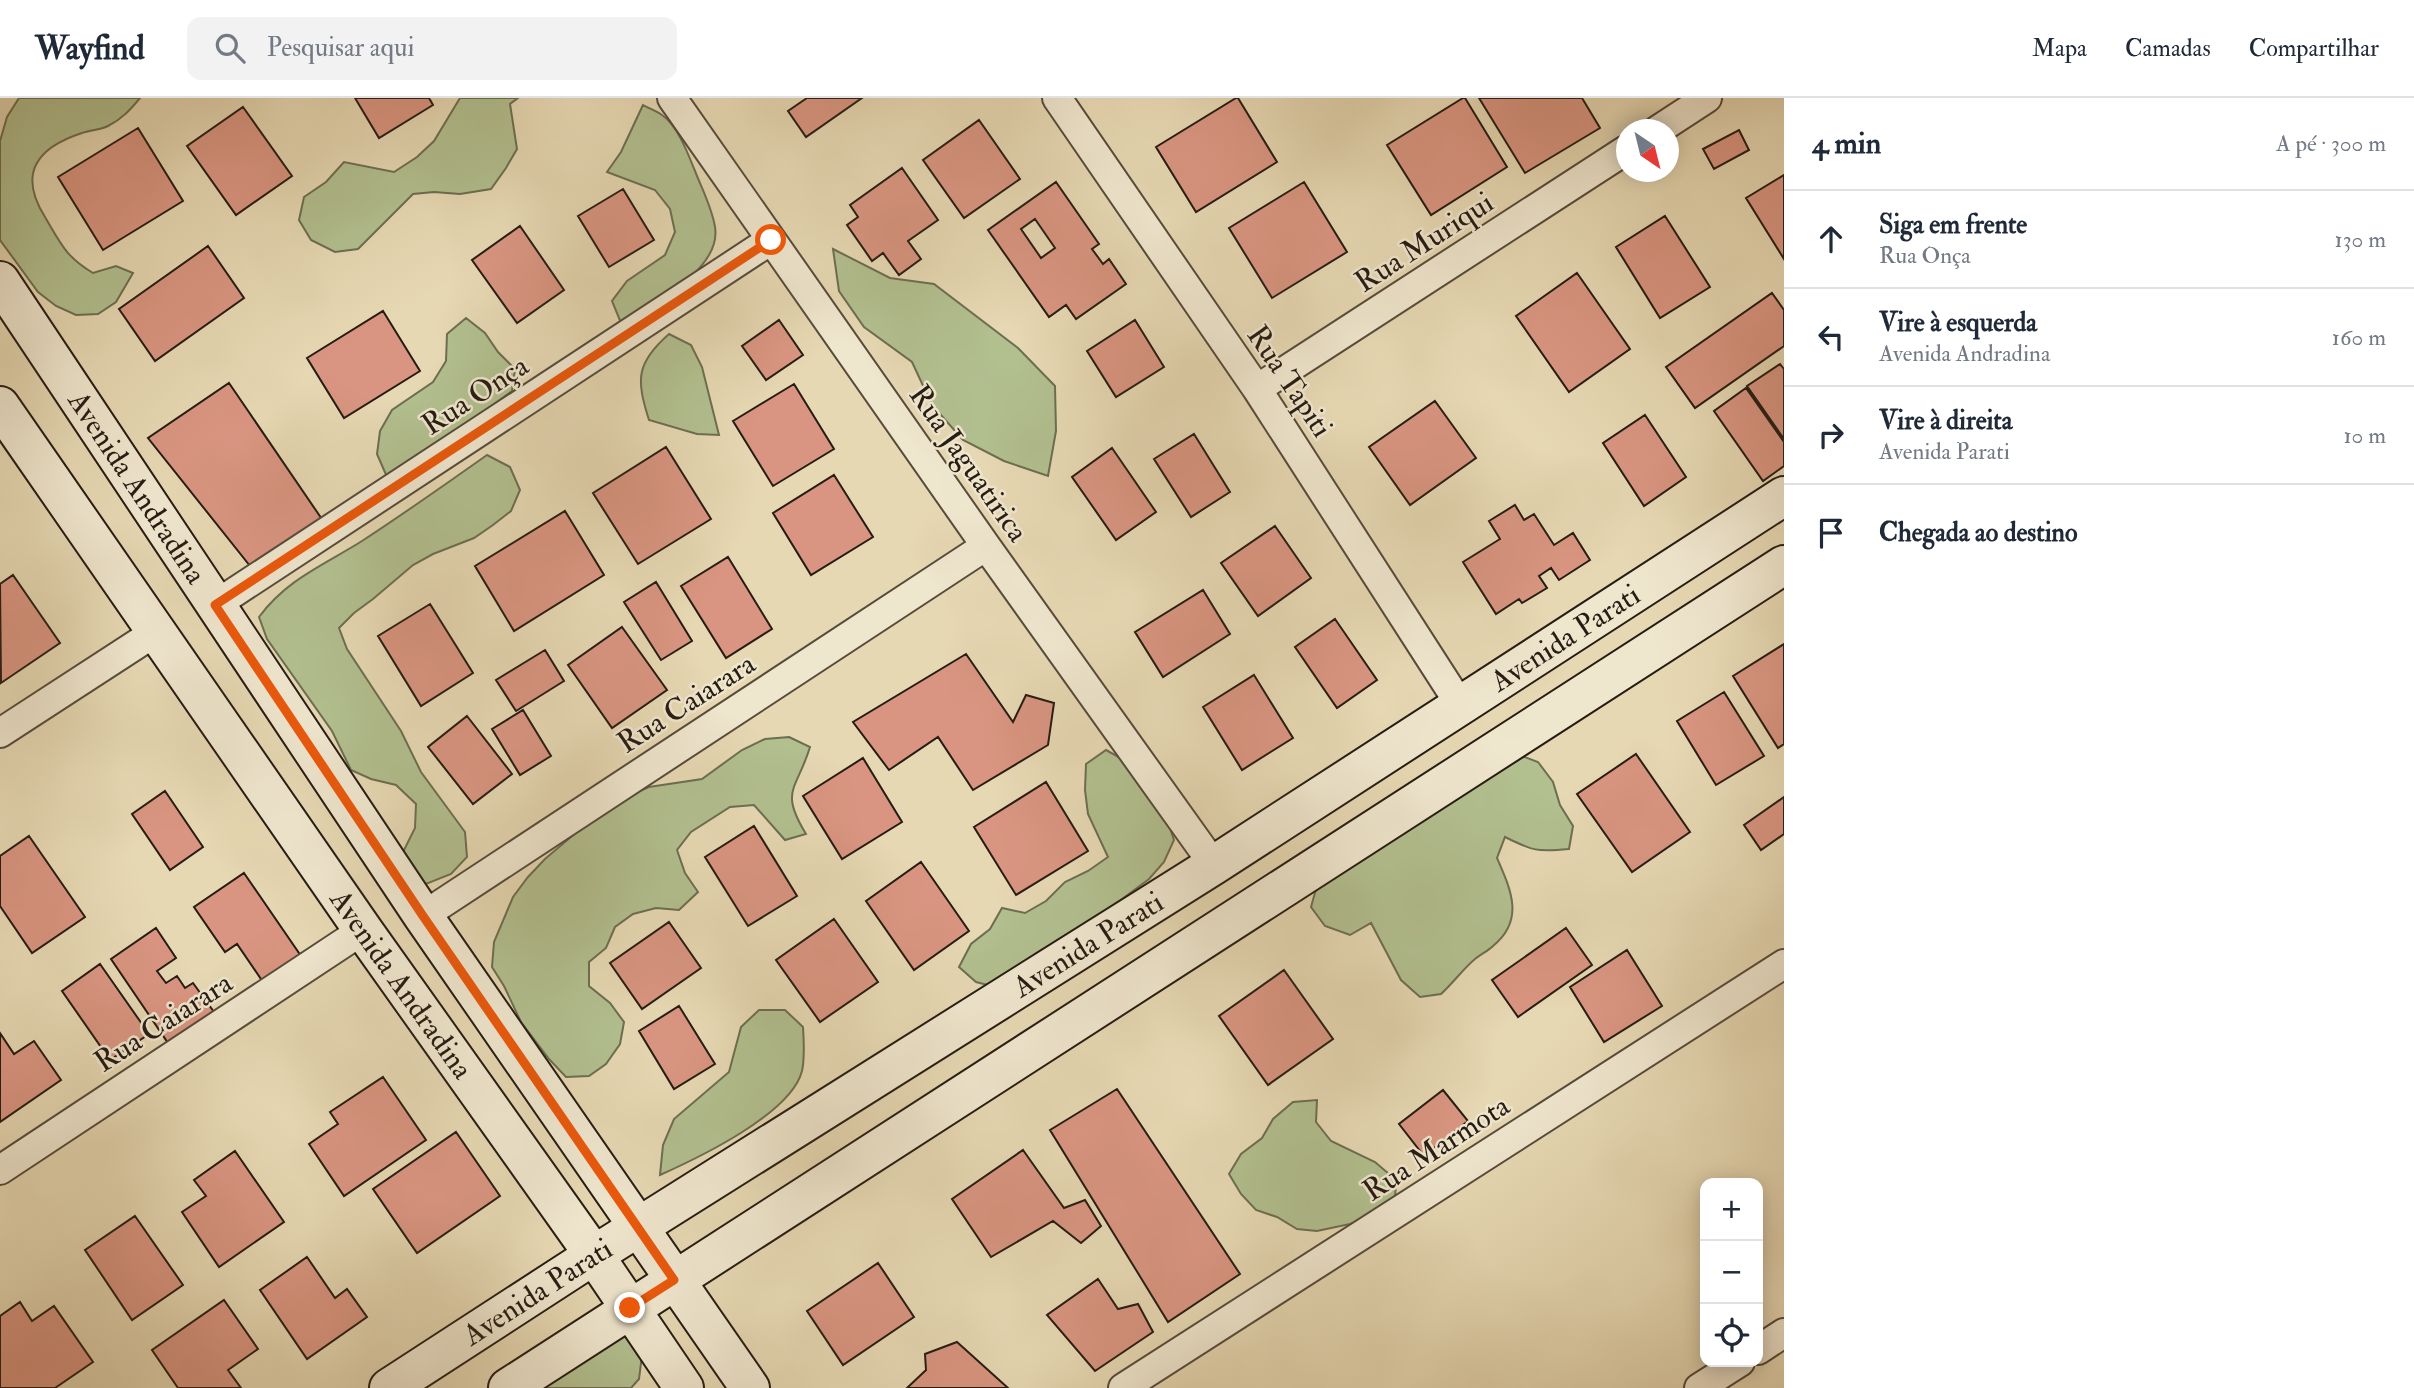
<!DOCTYPE html>
<html lang="pt">
<meta charset="utf-8">
<style>
:root{--surface:#fff;--page:#f2f2f3;--text:#1f2937;--muted:#747a83;--line:#e0e1e3}
body{margin:0;font-family:"IM FELL Double Pica",serif;background:var(--page);color:var(--text)}
.controls{position:absolute;right:21px;bottom:21px;display:grid;overflow:hidden;border-radius:14px;box-shadow:0 4px 18px #0003}
.controls button{width:63px;height:63px;display:grid;place-items:center;padding:0;border:0;border-bottom:2px solid var(--line);background:var(--surface);color:var(--text);font:35px sans-serif}
.compass{position:absolute;left:1616px;top:21px;width:63px;height:63px;border-radius:50%;background:var(--surface);box-shadow:0 4px 18px #0003;rotate:145deg}
.stop{position:absolute;width:21px;height:21px;margin:-16px;border:5px solid #ea580c;border-radius:50%;background:#fff}
.stop.end{background:#ea580c;border-color:#fff;box-shadow:0 2px 7px #0008}
.list{margin:0;padding:0;list-style:none}
h2{display:flex;justify-content:space-between;align-items:center;height:91px;margin:0;padding:0 28px;font-size:30px}
h2 small{font-size:23px;font-weight:400;color:var(--muted)}
.list li{display:grid;grid-template-columns:46px 1fr auto;gap:21px;align-items:center;box-sizing:border-box;height:98px;padding:0 28px;border-top:2px solid var(--line)}
.list b{display:block;font-size:26px;white-space:nowrap}
.list p{margin:0;font-size:23px;white-space:nowrap;color:var(--muted)}
.list em{font-size:23px;font-style:normal;color:var(--muted)}
.icon{flex:none;width:38px;height:38px;fill:none;stroke:currentColor;stroke-width:2;stroke-linecap:round;stroke-linejoin:round}
.map{position:relative;flex:none;width:1784px;height:1290px;overflow:hidden}
header{display:flex;align-items:center;gap:42px;box-sizing:border-box;height:98px;padding:0 35px;background:var(--surface);border-bottom:2px solid var(--line)}
header strong{font-size:33px}
nav{display:flex;gap:38px;margin-inline-start:auto;font-size:24px}
.search{width:490px;height:63px;background:var(--page);display:flex;align-items:center;gap:18px;box-sizing:border-box;padding:0 24px;border-radius:14px;color:var(--muted);font-size:26px}
main{display:flex}
aside{flex:1;background:var(--surface)}
.map>svg:first-child{display:block}
.green{fill:#b2bf8f;stroke:#6c6e51;stroke-width:2}
.building{fill:#d99581;stroke:#261c13;stroke-width:2;fill-rule:evenodd}
.lines{fill:none;stroke-linecap:round;stroke-linejoin:round}
.street-casing{stroke:#564b3b;stroke-width:32}
.secondary-casing{stroke:#261c13;stroke-width:42}
.street{stroke:#efe6ce;stroke-width:28}
.secondary{stroke:#efe6ce;stroke-width:38}
.route{stroke:#ea580c;stroke-width:9}
.labels{text-anchor:middle;stroke-width:5;stroke-linejoin:round;paint-order:stroke}
.street-label{font-size:30px;fill:#261c13;stroke:#efe6ce}
</style>
<header>
<strong>Wayfind</strong>
<div class="search"><svg class="icon" aria-label="search" viewBox="0 0 24 24"><circle cx="10" cy="10" r="6"/><path d="M15 15l6 6"/></svg>Pesquisar aqui</div>
<nav><a>Mapa</a><a>Camadas</a><a>Compartilhar</a></nav>
</header>
<main>
<div class="map">
<svg width="1784" height="1290" viewBox="0 0 1784 1290">
<rect width="100%" height="100%" fill="#e6d8b3"/>
<filter id="stains"><feTurbulence type="fractalNoise" baseFrequency=".00286" numOctaves="4"/><feColorMatrix values="0 0 0 0 .2 0 0 0 0 .09 0 0 0 0 .02 0 0 0 .5 -.17"/></filter>
<radialGradient id="worn" r=".72"><stop offset=".6" stop-color="#630" stop-opacity="0"/><stop offset="1" stop-color="#630" stop-opacity=".3"/></radialGradient>
<path class="green" d="M19,0H140C130,12 122,21 108,28C100,32 90,32 82,35C36,50 18,76 45,119C61,146 66,159 93,175L116,168L133,175L116,204L98,216L76,217L56,208L38,194L0,142V43L7,19Z
M460,0H518L510,6L517,51L506,70L491,91L460,96L434,94L413,96L358,151L335,154L311,142L299,122L304,99L326,84L344,64L394,74L417,59L434,43Z
M643,7C650,11 657,13 662,17C678,28 688,56 695,73C702,91 712,110 715,129C722,172 651,207 621,225L612,203L627,183L665,157L675,134L670,111L655,92L607,74L621,54Z
M833,151L890,180L934,186L1018,250L1055,288L1056,333L1048,378L1004,363L963,342L932,307L912,264L864,229L839,193Z
M466,220L485,235L498,254L515,271L512,293L456,334L387,379L377,356L380,333L392,312L433,284L446,263L447,236Z
M669,236L691,247L702,269L719,337L697,336L649,322C636,281 636,265 669,236Z
M487,357L510,369L520,392L511,413L493,427L474,440L433,456L413,467L373,501L354,515L339,530L347,551L401,633L421,674L465,734L467,759L451,776L421,788L401,775L404,752L415,730L416,706L396,687L371,681L351,672L332,633L267,541L259,519C287,481 324,467 362,443C405,415 446,386 487,357Z
M789,639L810,649C797,692 779,692 806,736L785,742L754,707L730,709L691,734L677,752L685,775L698,794L679,812L656,810L633,816L615,829L606,850L589,864V888L610,905L624,924L620,946L606,966L589,978L566,979L549,961L521,924L504,888L492,869L494,844L513,799L528,779L545,761L585,727L625,699L649,689L702,681L742,652L765,641Z
M1106,652L1126,663L1167,721L1174,742L1164,764L1149,781L1114,807L1035,856L999,890L976,884L959,869L971,846L990,831L1002,810L1025,815L1046,803L1065,784L1088,773L1108,759L1088,716L1085,692L1086,666Z
M1514,655L1538,664L1553,684L1560,707L1573,728L1569,751C1537,754 1533,753 1505,739L1497,760C1511,792 1525,822 1493,848C1488,853 1481,856 1475,861C1463,871 1453,885 1441,896L1420,899L1401,882L1371,825L1350,837L1325,828L1311,809L1318,784Z
M759,912H785L803,929C804,944 805,959 802,973C791,1016 698,1060 660,1077L663,1047L674,1021L729,974L741,929Z
M1317,1002L1316,1024L1331,1043L1375,1064L1396,1082L1395,1102L1380,1117L1350,1126L1317,1133L1297,1131L1277,1119L1256,1112L1241,1096L1229,1076L1241,1056L1262,1040L1273,1021L1293,1004Z
M602,1235L629,1237L642,1257L639,1281L631,1290H543Z"/>
<path class="building" d="M355,0H429L433,7L379,40Z
M807,0H862L806,39L788,13Z
M1236,0H1238L1277,64L1196,114L1156,49Z
M1463,0H1465L1507,69L1431,117L1387,47Z
M1479,0H1582L1600,30L1525,75Z
M243,9L292,78L236,117L187,48Z
M979,22L1020,81L964,120L923,62Z
M138,30L183,103L103,152L58,79Z
M1739,32L1749,52L1714,71L1703,51Z
M902,70L938,122L908,143L921,161L899,177L883,155L872,163L847,127L858,119L850,107Z
M1784,77V161L1746,100Z
M1056,84L1099,146L1092,151L1103,166L1109,161L1126,186L1076,221L1066,207L1049,219L988,132ZM1035,121L1055,150L1041,160L1021,131Z
M1304,84L1347,154L1272,200L1229,130Z
M623,91L654,142L609,169L578,118Z
M1665,118L1710,189L1660,220L1616,149Z
M520,128L564,192L517,225L472,162Z
M208,148L244,200L155,263L119,211Z
M1577,175L1630,251L1569,294L1516,218Z
M1772,195L1784,212V248L1695,310L1666,269Z
M383,213L420,273L344,320L307,260Z
M779,222L803,257L766,282L742,248Z
M1135,222L1164,269L1116,299L1087,253Z
M1780,266L1784,271V341L1747,288Z
M229,285L328,430L258,478L148,340Z
M794,286L834,351L773,388L733,323Z
M1746,290L1784,344V368L1763,383L1714,313Z
M1435,303L1476,360L1410,407L1369,349Z
M1645,317L1686,379L1644,408L1603,345Z
M1194,336L1230,394L1191,419L1154,361Z
M666,349L711,421L638,466L593,395Z
M1112,350L1156,414L1116,442L1072,379Z
M834,377L873,439L811,477L773,415Z
M1515,407L1524,422L1534,416L1554,447L1573,435L1590,462L1559,482L1551,470L1539,478L1547,490L1522,505L1519,501L1496,516L1463,464L1500,441L1489,423Z
M565,413L604,477L514,533L475,468Z
M1275,428L1311,480L1258,518L1221,465Z
M728,459L772,531L726,560L681,488Z
M13,477L60,545L1,585L0,486Z
M656,484L692,543L661,562L624,504Z
M1203,492L1230,536L1163,579L1135,534Z
M430,506L473,575L421,608L378,538Z
M1335,521L1377,582L1337,610L1295,549Z
M622,529L667,592L612,630L568,567Z
M1784,546V646L1778,650L1733,578Z
M545,552L564,583L516,613L496,582Z
M966,556L1013,624L1026,597L1054,605L1048,647L973,692L938,639L889,672L853,624Z
M1254,577L1293,640L1242,672L1203,609Z
M1724,594L1764,658L1716,687L1677,623Z
M523,612L551,658L520,677L492,631Z
M467,618L512,676L473,706L428,649Z
M1636,656L1690,734L1632,774L1577,696Z
M863,660L902,724L842,761L803,698Z
M1046,684L1088,753L1016,797L974,729Z
M165,693L203,749L170,772L132,716Z
M1784,699V736L1761,752L1744,727Z
M754,728L797,798L748,828L705,759Z
M29,738L85,819L32,855L0,808V758Z
M921,764L969,833L914,872L866,803Z
M244,775L301,858L263,884L237,846L225,854L194,809Z
M834,821L878,884L820,924L776,862Z
M669,824L701,870L642,911L610,865Z
M156,830L176,860L157,873L166,885L177,878L185,890L193,885L214,914L168,945L111,861Z
M1566,830L1592,867L1518,919L1492,882Z
M1627,852L1662,908L1604,944L1570,889Z
M100,866L149,936L110,962L62,893Z
M1284,872L1333,941L1268,987L1219,918Z
M679,908L715,966L674,991L639,933Z
M0,935L14,956L34,943L61,982L0,1024Z
M383,979L426,1042L344,1098L309,1046L338,1026L330,1014Z
M1117,991L1240,1176L1168,1224L1050,1032Z
M1443,992L1468,1023L1424,1058L1399,1026Z
M456,1034L500,1098L417,1155L373,1091Z
M1023,1052L1064,1110L1085,1102L1101,1128L1081,1145L1053,1123L991,1159L952,1101Z
M235,1053L284,1124L219,1169L182,1114L206,1098L194,1082Z
M135,1118L183,1187L132,1222L85,1152Z
M307,1159L335,1200L347,1191L367,1219L307,1261L260,1192Z
M878,1165L914,1219L843,1267L807,1213Z
M1098,1181L1118,1211L1138,1206L1153,1234L1095,1273L1047,1217Z
M224,1202L258,1251L228,1272L241,1290H178L152,1252Z
M20,1204L32,1223L54,1208L93,1264L55,1290H0V1218Z
M957,1244L1008,1290H907L926,1272L925,1256Z"/>
<g class="lines">
<g class="street-casing">
<path id="street" d="M672,0L986,448L1214,767
M1057,0L1257,291L1461,608
M1658,32L1707,0
M1257,291L1626,52
M215,507L771,142
M0,635L157,533
M423,818L986,448
M0,1072L363,832
M1758,1252L1784,1235
M1123,1290L1784,866
M1699,1290L1740,1264"/>
</g>
<g class="secondary-casing">
<g id="secondary">
<path id="s1" d="M0,183L423,818L750,1290"/>
<path id="s2" d="M0,308L363,832L594,1157L684,1290"/>
<path id="s3" d="M389,1290L594,1157L1214,767L1784,398"/>
<path d="M508,1290L1784,467"/>
</g>
</g>
<use href="#street" class="street"/>
<use href="#secondary" class="secondary"/>
</g>
<g class="lines">
<path class="route" d="M630,1210L674,1182L423,818L215,507L771,142"/>
</g>
<g class="labels">
<g class="street-label">
<text transform="translate(1424 144) rotate(-33)" y="10">Rua Muriqui</text>
<text transform="translate(1290 283) rotate(56)" y="10">Rua Tapiti</text>
<text transform="translate(475 297) rotate(-33)" y="10">Rua Onça</text>
<text transform="translate(969 365) rotate(55)" y="10">Rua Jaguatirica</text>
<text dy="10" stroke="none"><textPath href="#s1" startOffset="248">Avenida Andradina</textPath></text>
<text dy="10" stroke="none"><textPath href="#s3" startOffset="1395">Avenida Parati</textPath></text>
<text transform="translate(686 605) rotate(-33)" y="10">Rua Caiarara</text>
<text dy="10" stroke="none"><textPath href="#s3" startOffset="828">Avenida Parati</textPath></text>
<text dy="10" stroke="none"><textPath href="#s2" startOffset="704">Avenida Andradina</textPath></text>
<text transform="translate(163 924) rotate(-33)" y="10">Rua Caiarara</text>
<text transform="translate(1436 1050) rotate(-33)" y="10">Rua Marmota</text>
<text dy="10" stroke="none"><textPath href="#s3" startOffset="177">Avenida Parati</textPath></text>
</g>
</g>
<rect width="100%" height="100%" filter="url(#stains)"/>
<rect width="100%" height="100%" fill="url(#worn)"/>
</svg>
<div class="controls">
<button>+</button>
<button>−</button>
<button><svg class="icon" aria-label="locate" viewBox="0 0 24 24"><circle cx="12" cy="12" r="6"/><path d="M12 2v4M12 18v4M2 12h4M18 12h4"/></svg></button>
</div>
<svg class="compass" viewBox="-18 -18 36 36"><path d="M0-13l5 13h-10z" fill="#e53935"/><path d="M0 13l5-13h-10z" fill="#747a83"/></svg>
<div class="stop" style="left:771px;top:142px"></div>
<div class="stop end" style="left:630px;top:1210px"></div>
</div>
<aside>
<h2>4 min<small>A pé · 300 m</small></h2>
<ul class="list">
<li><svg class="icon" aria-label="ahead" viewBox="0 0 24 24"><path d="M12 20V5M6 11l6-6 6 6"/></svg><div><b>Siga em frente</b><p>Rua Onça</p></div><em>130 m</em></li>
<li><svg class="icon" aria-label="left" viewBox="0 0 24 24"><path d="M17 20v-9H6M10 6l-5 5 5 5"/></svg><div><b>Vire à esquerda</b><p>Avenida Andradina</p></div><em>160 m</em></li>
<li><svg class="icon" aria-label="right" viewBox="0 0 24 24"><path d="M7 20v-9h11M14 6l5 5-5 5"/></svg><div><b>Vire à direita</b><p>Avenida Parati</p></div><em>10 m</em></li>
<li><svg class="icon" aria-label="arrive" viewBox="0 0 24 24"><path d="M6 21V4h12l-3 4 3 4H6"/></svg><div><b>Chegada ao destino</b></div></li>
</ul>
</aside>
</main>
